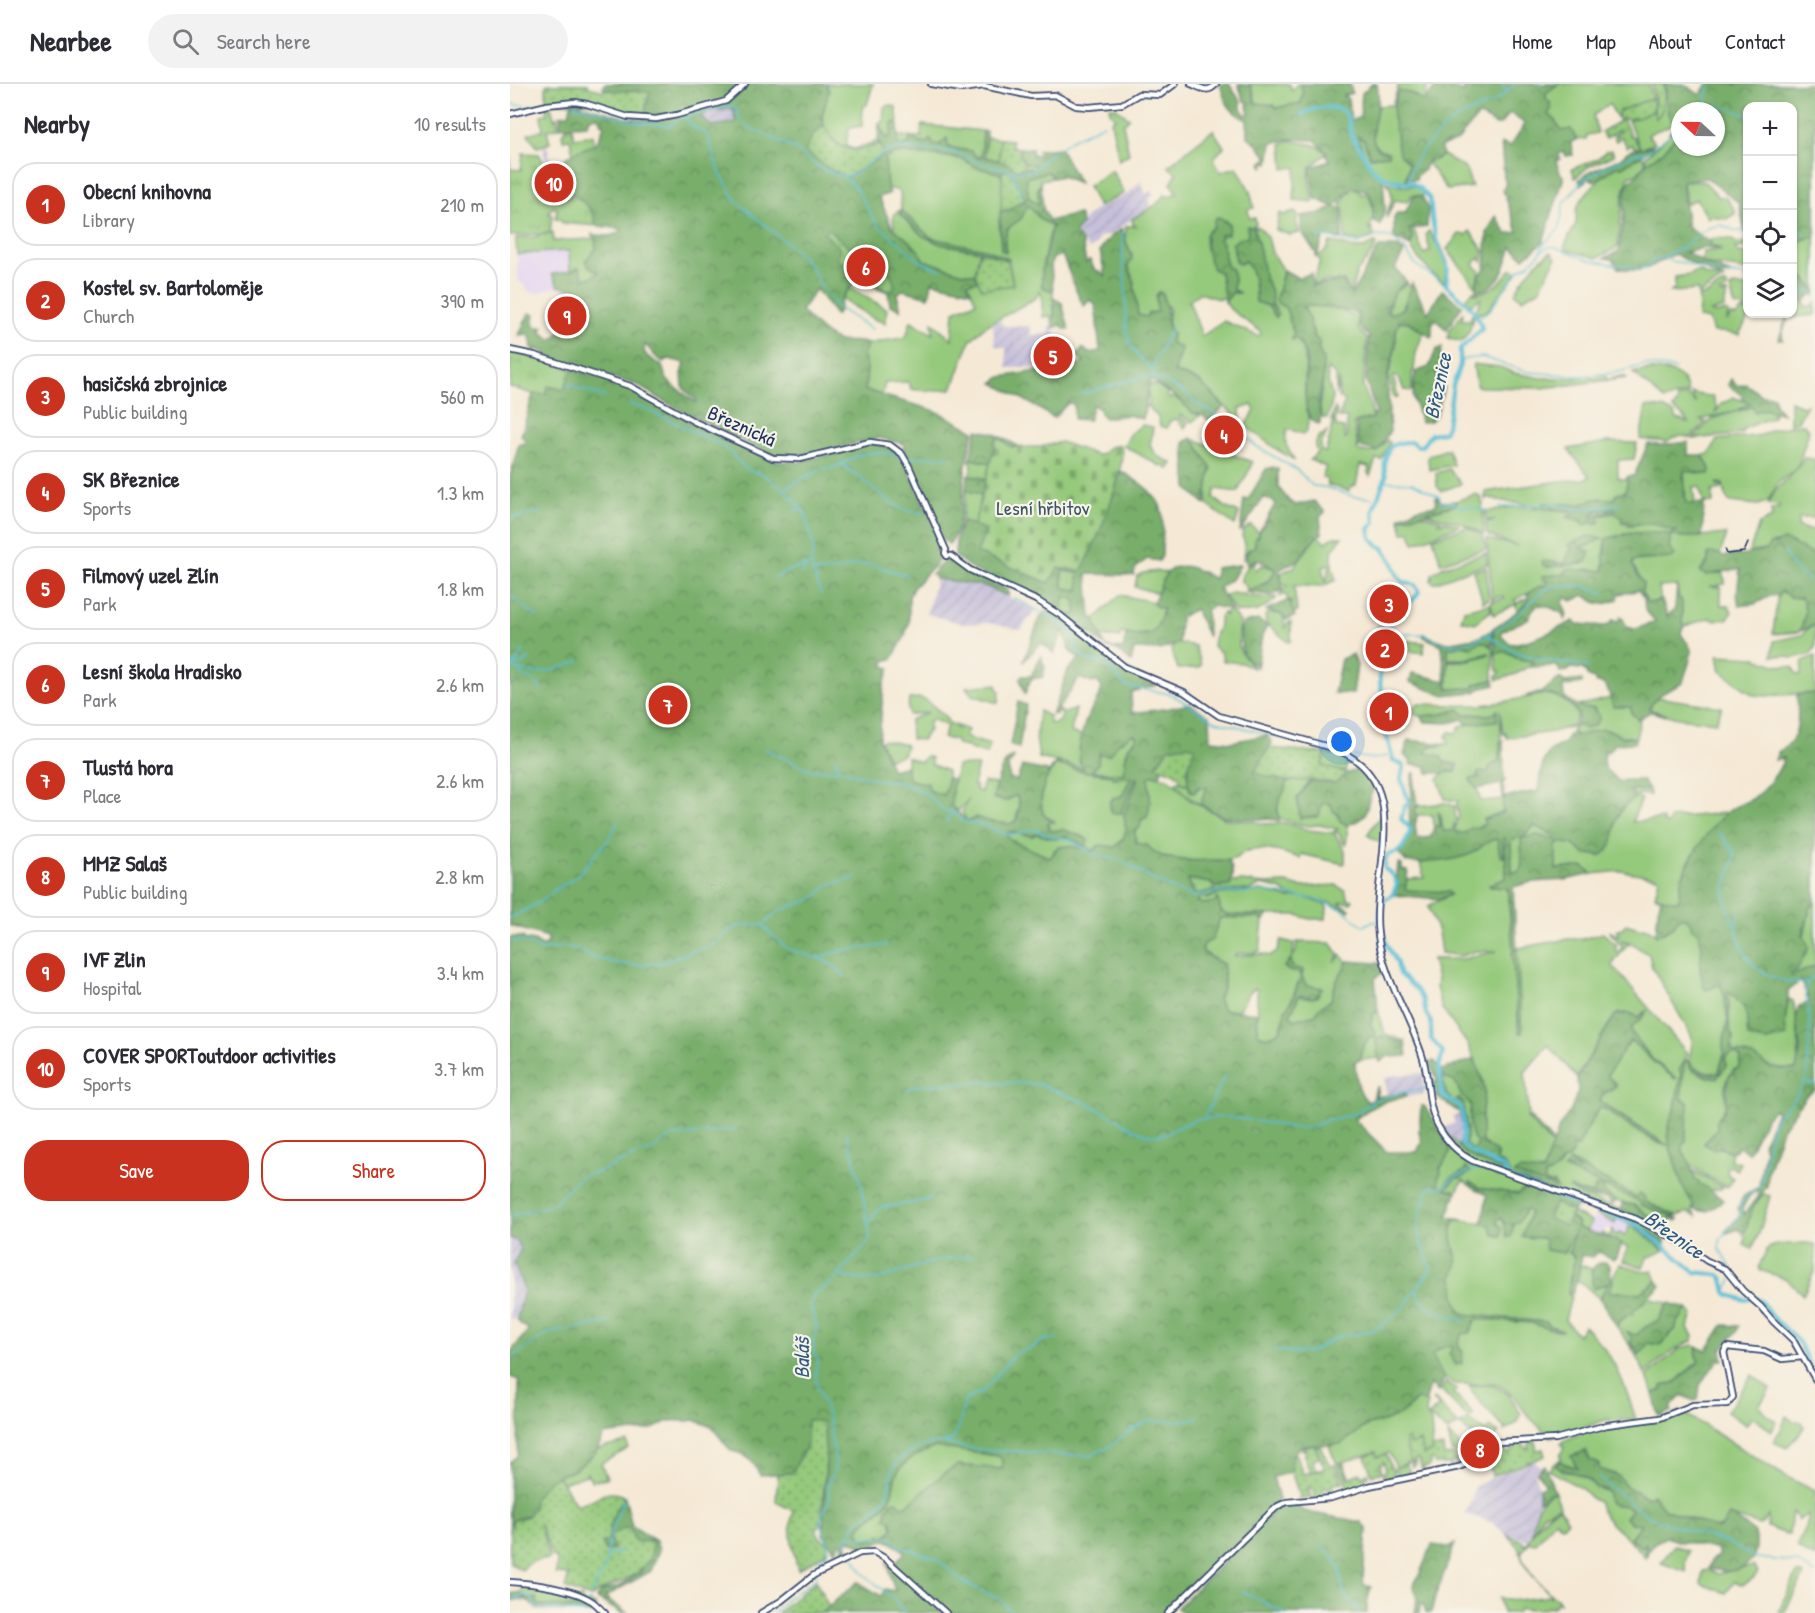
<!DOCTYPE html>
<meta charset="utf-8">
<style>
:root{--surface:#fff;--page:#f2f2f3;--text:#2b2b33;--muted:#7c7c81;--line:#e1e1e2;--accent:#c8321e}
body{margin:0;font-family:"Patrick Hand",sans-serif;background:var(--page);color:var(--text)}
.controls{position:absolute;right:18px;top:18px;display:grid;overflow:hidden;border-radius:12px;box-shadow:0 2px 4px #0004}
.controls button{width:54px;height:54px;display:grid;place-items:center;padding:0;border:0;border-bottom:2px solid var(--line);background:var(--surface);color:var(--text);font:30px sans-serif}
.compass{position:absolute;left:1161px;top:18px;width:54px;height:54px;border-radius:50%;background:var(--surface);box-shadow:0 2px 4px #0004;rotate:292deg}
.you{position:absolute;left:832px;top:658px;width:21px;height:21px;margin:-15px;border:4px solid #fff;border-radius:50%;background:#1a73e8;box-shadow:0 0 0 9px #1a73e833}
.badge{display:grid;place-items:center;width:39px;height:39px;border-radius:50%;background:var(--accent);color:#fff;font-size:20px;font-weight:700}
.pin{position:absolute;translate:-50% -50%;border:3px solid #fff;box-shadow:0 2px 6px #0006}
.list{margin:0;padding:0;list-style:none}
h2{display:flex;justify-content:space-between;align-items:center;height:78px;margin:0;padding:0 24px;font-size:26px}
h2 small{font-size:20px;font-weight:400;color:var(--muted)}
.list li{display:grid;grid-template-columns:39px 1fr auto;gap:18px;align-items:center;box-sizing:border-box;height:84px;margin:0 12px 12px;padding:0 12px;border:2px solid var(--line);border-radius:24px}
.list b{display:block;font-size:22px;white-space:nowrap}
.list p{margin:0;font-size:20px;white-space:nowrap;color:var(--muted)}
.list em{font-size:20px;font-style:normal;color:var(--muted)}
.actions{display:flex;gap:12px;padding:18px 24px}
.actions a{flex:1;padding:14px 0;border:2px solid var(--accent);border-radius:24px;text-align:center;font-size:21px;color:var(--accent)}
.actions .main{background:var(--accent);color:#fff}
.icon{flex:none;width:33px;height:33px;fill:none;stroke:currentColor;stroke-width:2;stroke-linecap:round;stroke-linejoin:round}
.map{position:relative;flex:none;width:1305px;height:1529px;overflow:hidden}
header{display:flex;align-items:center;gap:36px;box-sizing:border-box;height:84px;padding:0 30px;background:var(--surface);border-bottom:2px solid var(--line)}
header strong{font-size:28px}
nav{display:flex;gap:33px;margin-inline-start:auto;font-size:21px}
.search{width:420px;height:54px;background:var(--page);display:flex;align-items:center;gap:15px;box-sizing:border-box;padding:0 21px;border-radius:33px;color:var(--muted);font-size:22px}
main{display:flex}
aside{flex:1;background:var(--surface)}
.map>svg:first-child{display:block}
.built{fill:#e3d3f2}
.industrial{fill:url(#industrial-furrows)}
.grass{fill:#95c97b;stroke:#587c6c;stroke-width:1.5;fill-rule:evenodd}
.forest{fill:url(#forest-crowns);stroke:#4a6e64;stroke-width:1.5;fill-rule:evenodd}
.cemetery{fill:url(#cemetery-stones);stroke:#587c6c;stroke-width:1.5}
.park{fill:url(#park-tufts);stroke:#587c6c;stroke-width:1.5}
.garden{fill:url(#garden-dots);stroke:#587c6c;stroke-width:1.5}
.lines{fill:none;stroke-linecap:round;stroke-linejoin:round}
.stream{stroke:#59bfd6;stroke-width:1.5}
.river{stroke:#59bfd6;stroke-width:4}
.secondary-casing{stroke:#3c4b70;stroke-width:8}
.secondary{stroke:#fff;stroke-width:4.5}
.rail{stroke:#1b2f5e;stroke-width:1.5}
.labels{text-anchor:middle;stroke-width:4.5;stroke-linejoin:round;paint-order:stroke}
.street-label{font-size:20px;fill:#1b2f5e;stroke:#f7f3e8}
.park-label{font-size:20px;fill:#3a5665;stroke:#f7f3e8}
.water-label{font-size:21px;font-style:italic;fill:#2e5a82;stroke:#f7f3e8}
</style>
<header>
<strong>Nearbee</strong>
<div class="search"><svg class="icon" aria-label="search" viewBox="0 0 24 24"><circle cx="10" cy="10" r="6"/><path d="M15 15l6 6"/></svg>Search here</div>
<nav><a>Home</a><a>Map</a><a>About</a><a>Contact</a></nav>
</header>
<main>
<aside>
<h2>Nearby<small>10 results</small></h2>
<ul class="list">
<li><span class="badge">1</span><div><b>Obecní knihovna</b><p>Library</p></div><em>210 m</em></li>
<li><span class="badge">2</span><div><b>Kostel sv. Bartoloměje</b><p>Church</p></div><em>390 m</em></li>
<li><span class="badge">3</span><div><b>hasičská zbrojnice</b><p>Public building</p></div><em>560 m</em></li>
<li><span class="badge">4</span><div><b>SK Březnice</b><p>Sports</p></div><em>1.3 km</em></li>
<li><span class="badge">5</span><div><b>Filmový uzel Zlín</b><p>Park</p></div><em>1.8 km</em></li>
<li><span class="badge">6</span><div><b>Lesní škola Hradisko</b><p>Park</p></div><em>2.6 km</em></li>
<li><span class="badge">7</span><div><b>Tlustá hora</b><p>Place</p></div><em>2.6 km</em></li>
<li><span class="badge">8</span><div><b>MMZ Salaš</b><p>Public building</p></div><em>2.8 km</em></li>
<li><span class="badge">9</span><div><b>IVF Zlin</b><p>Hospital</p></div><em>3.4 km</em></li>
<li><span class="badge">10</span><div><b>COVER SPORToutdoor activities</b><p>Sports</p></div><em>3.7 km</em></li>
</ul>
<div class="actions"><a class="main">Save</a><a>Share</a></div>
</aside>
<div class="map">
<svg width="1305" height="1529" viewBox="0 0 1305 1529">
<defs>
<pattern id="industrial-furrows" width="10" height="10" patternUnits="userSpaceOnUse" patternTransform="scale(1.5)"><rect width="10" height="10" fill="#c6c0da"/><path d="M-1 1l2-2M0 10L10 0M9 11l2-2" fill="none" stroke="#aaa5be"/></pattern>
<pattern id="forest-crowns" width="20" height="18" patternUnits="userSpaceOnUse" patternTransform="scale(1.5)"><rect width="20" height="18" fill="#78ad6b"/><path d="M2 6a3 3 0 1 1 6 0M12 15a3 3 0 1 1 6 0" fill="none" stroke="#628d5b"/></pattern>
<pattern id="cemetery-stones" width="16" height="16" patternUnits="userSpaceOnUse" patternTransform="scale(1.5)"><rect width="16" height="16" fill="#95c97b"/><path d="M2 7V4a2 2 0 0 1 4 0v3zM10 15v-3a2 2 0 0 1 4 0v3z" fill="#79a468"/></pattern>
<pattern id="park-tufts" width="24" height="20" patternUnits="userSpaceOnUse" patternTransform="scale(1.5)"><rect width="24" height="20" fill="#95c97b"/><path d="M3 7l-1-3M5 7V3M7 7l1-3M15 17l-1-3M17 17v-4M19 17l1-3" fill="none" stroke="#79a468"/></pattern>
<pattern id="garden-dots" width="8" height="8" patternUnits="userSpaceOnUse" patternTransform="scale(1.5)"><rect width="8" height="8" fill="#95c97b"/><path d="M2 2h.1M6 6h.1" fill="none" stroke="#79a468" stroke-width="1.8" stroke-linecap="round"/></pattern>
</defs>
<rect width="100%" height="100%" fill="#f7f3e8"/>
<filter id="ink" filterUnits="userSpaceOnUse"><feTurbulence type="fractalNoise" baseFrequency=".0167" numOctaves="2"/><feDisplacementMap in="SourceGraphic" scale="12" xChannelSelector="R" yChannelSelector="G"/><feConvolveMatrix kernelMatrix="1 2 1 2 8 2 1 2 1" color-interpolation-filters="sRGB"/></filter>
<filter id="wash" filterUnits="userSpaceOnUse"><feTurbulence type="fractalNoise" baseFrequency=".008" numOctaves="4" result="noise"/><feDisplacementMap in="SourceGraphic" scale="24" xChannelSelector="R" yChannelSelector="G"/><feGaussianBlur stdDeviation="1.35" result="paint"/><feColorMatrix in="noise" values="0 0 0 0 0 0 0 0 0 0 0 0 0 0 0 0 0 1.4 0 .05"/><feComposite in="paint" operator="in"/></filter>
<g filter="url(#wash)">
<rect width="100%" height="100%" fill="#f5e9d5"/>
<path class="built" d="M60,167V187L43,190L50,204H42L28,209L19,208L13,200L8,197L7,170Z
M54,204L66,205L64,247L51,242Z
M1086,1130L1105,1139L1106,1136L1120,1140L1117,1148L1115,1152L1108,1151L1097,1143L1090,1152L1077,1147Z"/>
<path class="industrial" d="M224,25L225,39L201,42L191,33L199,27Z
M33,61H37L40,74L45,80L47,88L46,99L32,96L36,81Z
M631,97L636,110L642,107L644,111L639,114L641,122L599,151L589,153L586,161L579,165L566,148L575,134L587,125L618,110Z
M490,236L493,242H520L521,251L539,250V242H542L546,250L558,256L559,279L543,283L497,284L496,264L485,262L483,240Z
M426,495L475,502L525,526L511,546L479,539L453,540L417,530Z
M152,609L169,613L165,632L148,628Z
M913,989L914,1010L896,1013L895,1009L877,1011L875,994L885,991Z
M950,1029L953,1047L949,1064L932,1045L945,1039L943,1033Z
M0,1154L7,1157L11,1164L4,1179L14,1206L7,1234L0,1236Z
M1025,1377L1031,1383L1025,1389L1027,1400L1029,1404V1419L1018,1456L996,1450L981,1438L955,1430L966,1402L981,1394Z"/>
<path class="grass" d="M316,0H363L357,21L353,22L352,42L339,44L336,62L344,65L368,57L369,60C363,62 357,65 351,67C334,70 313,50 312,33C312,28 317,12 319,7Z
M739,0H780L782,7L787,0H790L793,8L791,19L766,24L764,21L746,19L744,10Z
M889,0H917L916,18L901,10L888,7L884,22L883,32L888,54L889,68L899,81L895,98L891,99C860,90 858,80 847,51L854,56L860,73L872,72L878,68C855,64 862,39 868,22L882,21Z
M1048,0H1139L1143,14L1109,27L1108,35L1099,20L1083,32L1088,49L1077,51L1076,55L1067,56L1061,45L1051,47L1044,35L1038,30L1041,24L1036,15V9Z
M1153,0H1155L1158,29L1163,39C1154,46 1146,45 1138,51L1145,59L1131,65L1118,37L1143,27L1146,34L1155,10Z
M381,21L386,23L388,38L382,39L381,52L376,54L369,40L373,38L374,23Z
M41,22L44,34L47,33L48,44L37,46L40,59L27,63L18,50L33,46L31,31L37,30L36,23Z
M599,23H605L619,34L613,40L619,70L609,76L601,37L605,34L600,28Z
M412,41L473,47V73H467L461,67C443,65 425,58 407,59C401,59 394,61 387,62V52L411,53Z
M1168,43L1170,46L1153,68L1137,78L1135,73Z
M62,44L64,54L83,51L84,61C75,63 70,69 63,70L60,55L53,56L52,50L56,45Z
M703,46L714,63L704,74L710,88L727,83L740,107L744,124L738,125L739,134H745L746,140L742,143L738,152L723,159L726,178L730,180L735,177C746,189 744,203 746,218L758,222L766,233V225L761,218C764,208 756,199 754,190C751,175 747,160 744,146L748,142L758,153L762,169L773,187L766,217L776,224L784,251L782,254L787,255C801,272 793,291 795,311C796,318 800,327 799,334C799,340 796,342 797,348L794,350L777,345C773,364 778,362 784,376L766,365L737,343L735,341L745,327L742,321L730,325L731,338L689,297L665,288L671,264L661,259L662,249C657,245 656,231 660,226L654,218L652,209L649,208L646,213L647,228L639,229L636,233L627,231L624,199L618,181L622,171L615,156L616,142H626L623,140L622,135L646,121L654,111L659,112L667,109L661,100L666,89L658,82ZM709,133L719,139L718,151L710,150L717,182L722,186L724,194L723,206L730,209H722L715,218L721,226L750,247L751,250L748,252L714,237L692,252L679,217L689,209C698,210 706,218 715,213L710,188L703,185C703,179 700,176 698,171C695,165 695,157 695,150L703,143L705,134Z
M475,53L490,55L489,77L475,73Z
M781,56C796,62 803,56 817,69L800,84L799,92L803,118L784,116L786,83L774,85L772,59Z
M396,69L453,75L468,84L490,89L492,96V119L489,137L491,166H496C491,146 505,135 518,121L531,136L542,141L533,178L532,203L543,207L544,232L533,233L531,208L529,207L526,214L474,243L460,257L442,305L418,307L401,305L399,298L375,299L372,311L355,306L357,284L353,270L358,260L396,253L401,237L423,250L422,238L442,255L444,227L466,218L457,199L468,197L472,205L503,200L498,175L474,165L434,158L418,152L391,126L390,107L377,104L374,74L384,70Z
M933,71L956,85L962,103L937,106L917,78Z
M1128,72H1132L1136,78L1128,89L1119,92L1113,112L1108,163L1087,174L1054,165C1056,155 1064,146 1066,139C1067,134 1065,129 1067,124C1075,107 1091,93 1107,82L1112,83Z
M602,86L614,109L588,123L578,102Z
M538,88L543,94L530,96L531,100L528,104L529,121L519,114L515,94Z
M1173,97L1195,98L1209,113H1215L1225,126V130L1216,135L1201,132L1198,134L1186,115L1176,120Z
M876,98L890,102H905L915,108L912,112L902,111L897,118L885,116L877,133L876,130C882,119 885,109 876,98Z
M845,105L849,106L852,111L855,109L859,111C863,122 866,136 858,146L862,144L864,152L851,158L835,155L834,128L831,120L838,108Z
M389,127C408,156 438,164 470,166L465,190L453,189L413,176C411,170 403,159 397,155C393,151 388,150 384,145L383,131Z
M784,127L788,132L786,137L789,149L780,151L766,146L769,129L774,131Z
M903,144L914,170L920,167L916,150L919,147L926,159L930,160L938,179L934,199C921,190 905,174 900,159L903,157L900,145Z
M960,147L974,167L972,177L969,174L964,180L970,188L965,202L937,165L949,150L956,151Z
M43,148V157L82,155V150L85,151L86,165L76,176L88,188L82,193L74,195L60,187L59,167L7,170L6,154L24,153Z
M1305,153V206L1282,180V162L1294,155Z
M1207,154L1220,155L1227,159L1237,158V163L1225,164L1228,169L1237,170V187C1222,183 1208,184 1193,179V168L1212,166L1201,162L1200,155Z
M820,158C833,159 840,165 853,164C858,163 860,159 866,159C865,169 853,179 847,188C844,194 843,202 841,208L834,197H817L803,201L810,176L805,172C814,170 818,166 820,158Z
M1041,168L1046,174L1029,206L1012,215L1005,209C1013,194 1026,177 1041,168Z
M1002,185L1007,189L977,227L968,230L966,227L971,215L970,214L962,221L956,217V214L963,207L966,210C971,209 985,203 988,200C994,195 996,189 1002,185Z
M1191,187L1194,191L1214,195L1191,209L1190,212C1201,213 1206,199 1217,201V205L1210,209L1211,211L1217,209L1214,224L1201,228L1205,230L1215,227L1218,229L1217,237L1220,232H1227L1233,225L1231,222L1225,223L1220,204L1224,202L1237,203V224L1235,227L1237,226L1238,230H1240L1229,251L1214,248H1203L1199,236L1188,234L1189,221L1188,206L1161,208L1165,204V193L1180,191L1184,188Z
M897,199L900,203C896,217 894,230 878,229L882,211Z
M340,204L377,225L375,239L364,235L332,215Z
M1286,211L1295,217V222H1302L1305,219V231L1278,234L1272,250L1273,256L1269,255L1277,232L1278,230H1282V213Z
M792,222L825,223L841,231L848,229V245L857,254L853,303L861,323L863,334L848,337L842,340H844L848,366L851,368H867L877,356L880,359L871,376L866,375L860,392L858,389L859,383L850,381L846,401L840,404L839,407L818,401L817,395L812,393L816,383L800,376L807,369L805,362L808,353L817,348L811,360V367L816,368L824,336H821L825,324L827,328L825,336L827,343L834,344L835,355L837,354V334H829L835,317L829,313V295L826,311V292L818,284C815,295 821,303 822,314C823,320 819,328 817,334H812C807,319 813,307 813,293C812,270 803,242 792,222Z
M953,229L952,236H960L962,231L964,232L959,248L951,258L938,254L939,246Z
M891,238H898L913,249L906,268L904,286L902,289V307L894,306L889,294L885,292L883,293L888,313L884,314L878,294L886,262V248L888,240Z
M963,280L990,283L1004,289L1031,294H1085L1095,292L1098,296L1111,292L1118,294L1032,304L971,303L967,302Z
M1140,286C1158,286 1175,288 1178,309L1154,316L1123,289Z
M641,300L648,302L659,309L657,312L660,315L663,312L683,328L692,330L682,338L670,331V334L678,339L674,345L668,336L664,335L659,338L657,344L650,342L648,333L637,322L639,320L637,303Z
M1181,309L1203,313L1207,324L1205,329L1212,319L1221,316L1222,313L1240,319L1228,326L1191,336L1196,338L1181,354C1173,350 1163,353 1157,358L1130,355L1136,323L1153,324L1165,330L1167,335L1178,339L1172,331L1163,325L1168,318L1167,314L1178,311L1186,320Z
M1280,317L1293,322L1297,321L1288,337L1280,340Z
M1243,322L1264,328L1263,333L1235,344L1231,350L1229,349L1222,351L1183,355L1202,335Z
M707,338L729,353L722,364L699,350Z
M1291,340H1294L1299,347L1289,379L1284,387L1269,398L1257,418L1248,421L1220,418L1216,413L1213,400L1207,399V401H1212V405L1202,407L1203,419H1194L1189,402L1183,403L1185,420L1176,421L1174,386L1192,390L1200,385L1193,371L1199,370L1207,356L1252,351L1261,346Z
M632,341L643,343L640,362L647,372L662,379L660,384L657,385L654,381L650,382L614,362L621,349Z
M686,356L742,378C740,389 731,398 728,408L706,405L703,414L717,424L729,429L725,441L697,421L698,396L702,385L684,358Z
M1097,358L1127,359L1124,375L1108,376V394L1118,396L1115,408L1109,409L1104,415L1099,416L1089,414L1069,421L1054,420L1036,425L1061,427L1063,428L1062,434L1071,436L1073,440L1080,436C1083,424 1093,425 1103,425L1105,427L1090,430L1105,429L1113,434V439L1117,438L1119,441L1143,439L1157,445L1167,446L1172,453L1217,450L1210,470H1198V477L1190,488L1196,491L1212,489L1215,496V500L1199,503H1211V521L1219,522L1222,528L1217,535L1203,536L1200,534L1174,542C1169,535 1173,524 1171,515L1168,513L1167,502L1149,503L1151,518L1138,519L1132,508L1133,499C1127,493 1128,487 1122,481L1123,477L1152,475L1159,464L1160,457L1120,448L1096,455L1093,487L1080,485L1055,487V490L1037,496V500L1004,516L1007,519L1018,514L1019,517L1007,528L1006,520L983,531L981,518L995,514L993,512L987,513L982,516L977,455L1008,462L977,451L976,438L986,436H976L975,428L1002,423L1031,424C1014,418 995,420 978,413L975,416V408L1050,397L1075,395L1080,393L1058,365ZM1072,465L1078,467L1072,480L1037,483L1032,478L1055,479Z
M938,365L943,381L919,386L918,374L920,371Z
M1294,374L1305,375V434H1289L1288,442L1298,446L1305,445V471L1292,466L1283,459H1263L1256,466L1239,469L1249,440L1262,434L1261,425L1269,424V421L1258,420C1265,400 1285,393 1294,374Z
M460,375L480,379L476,395L458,391L460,390L462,379L459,377Z
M939,385L951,400L931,407L927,402L926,389Z
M456,406L472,411L464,441L452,437Z
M966,410L970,413L973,421L971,425L973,428L974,449L953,440L916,429L946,421L948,416Z
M911,430L931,436L929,439L935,437L949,442L905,459L903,457L900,447L893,449L890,435Z
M741,441L749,449L743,465H739L735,469L733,476L735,460L732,452L734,446Z
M957,443L973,451L976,465L931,479L923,454Z
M807,452L816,458L824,453H832L822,467V480L814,482L813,487L816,499L819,484L822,482L826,496L813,502H784L787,528L782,529L781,517L777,515V511L769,512L777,502L772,500L771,489L784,483Z
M976,469L977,480L924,499L921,497L922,490L932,483Z
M747,476L744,481L746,486L752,481L763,484L765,489C757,499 748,504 737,506L735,500L731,498C730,487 739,483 747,476Z
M976,483L979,515L973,518L964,487Z
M552,487L569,489V507L553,504Z
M649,487L657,489L647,509L625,503L627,492L633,489Z
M1271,507L1280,513L1292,514C1298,523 1294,539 1289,548L1263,550L1268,508Z
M723,509C738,511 750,515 765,513L766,515C751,528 745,529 725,528L715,512Z
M610,511L643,518L648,523L653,524L650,540L644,549L621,551L611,549L610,554L591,552L586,541L585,535Z
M554,513L565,515L567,529L561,531L552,528Z
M980,520L981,527L965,539L951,536L954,526Z
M720,526L730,538C729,546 727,560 731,568C734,574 740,577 743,584L732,579L713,577L711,568L708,567L703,562L705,548L708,546L710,533L713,529L716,532L715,529Z
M758,529L771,530L774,535L775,544L779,538H781V557L778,558L756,539L755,532Z
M1305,541V564L1299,571L1280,574L1277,572H1262L1264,557L1292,551L1296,546Z
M974,558L982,563L983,567V596L969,599L964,604L938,605V577H957L979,570L956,575H938V564L952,561L962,563L967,559Z
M669,559L685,562L691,581L688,584L668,585L661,565L664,560Z
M996,567L1010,575L1023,578V580L1006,590L987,596V591L990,590V587H987L985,570Z
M1208,571L1244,573L1265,581L1283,583L1286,590L1291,591L1293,577L1305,572V609L1254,612L1243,611L1211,587Z
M487,600V605L490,607L488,619L462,611L456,603Z
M1035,610C1048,612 1062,619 1068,631L1063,642L1042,648L997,654L996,649L993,650L990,626L991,655L993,657L990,658L989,677L978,688L960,696L967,705L971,717L993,715L991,700L993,697L995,727L974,735L975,740L954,749L945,748V740L942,747H933L931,731L928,729L930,738L928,744L924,742L923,731H906L905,726L908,722L935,719L944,722L946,736L947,737L949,733L946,721L948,717L935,715L928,695L934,689L947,687L948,681L932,677L931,673L924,670H916L917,664L939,660L936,652L940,648L946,649L950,642L987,636L985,629L979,631L954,630L949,625C937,629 915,636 904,630V623L908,620C929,620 949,622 970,621C991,619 1013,614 1035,610Z
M1146,613L1212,623L1206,638L1167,634L1139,625Z
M408,614L416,616L435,632L439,639L448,642L445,643L447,645L451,643L458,646L455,652L457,654L480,661L477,670L460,665L457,661L456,663L447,660L445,656L433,654L437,642L424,636L419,637V646L412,656L401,655L400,636L419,628L399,631L398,625L399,615Z
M1100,614L1106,623H1121L1122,629L1128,635H1130L1126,654L1110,652L1102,647L1092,645L1065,653L1062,646L1064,643L1070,642L1075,644L1085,641L1089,632L1084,624L1075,625L1067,622Z
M566,625L561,648L572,652L569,666L572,669L569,677L574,686L554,679L529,674L526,653L529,627L539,632L540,639L545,640L551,635L552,630Z
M622,650H624L627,654L617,664L613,690L581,687L587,682L589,670L599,671L609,659Z
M373,656L394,660L396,662L393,671L379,675L370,658Z
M815,669L827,672L837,678L835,688L812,682Z
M416,672L421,674V680L437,687V702L433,711L422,708L413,699L400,696L397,691V673L411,678Z
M546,680L570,687L621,693L612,712L603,714L600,718V728L612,729V726L624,698L628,694L614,731L616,746L613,755L605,763L588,762L583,767L576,762V755L572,752L539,746V737H544L533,730C528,712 534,694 546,680Z
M450,681L468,682L463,701L466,702V706L471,708L473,698L485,700L484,715L496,717L506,711L509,721L505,739C495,742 476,737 465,733L461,737H457L452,728L459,715L448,727L441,722V710L447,682Z
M642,691L657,694L666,701L680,716L715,735L745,737L753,740L776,739L798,746L824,749L835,767V779L834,780L791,770L790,774C775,769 751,761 735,768C731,769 732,771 728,773C720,778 696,778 687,777C673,776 657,775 646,770C636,765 639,761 626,759L624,748L629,744L631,736L637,733L640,708L638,701L639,693Z
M800,696L787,714L790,734L808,733L812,718L820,719C824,729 831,735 838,743L836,761L832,758L830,751L824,747L828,745L809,741L798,742L771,735L768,733V715L776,701L775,698Z
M668,697L678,701L680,707L684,709L690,703H697L692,715V721L680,714L665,699Z
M1119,705L1139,706L1140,711L1128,710V713L1131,715L1122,738L1153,735V739L1158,740L1160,734L1216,729C1200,747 1176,774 1171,798C1170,804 1170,811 1169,818L1145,812L1149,795L1147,793L1112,787L1082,790L1074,783L1046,785V763L1048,758L1062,760L1075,770L1090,772C1108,760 1102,747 1108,732C1111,724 1118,719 1125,714Z
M873,728V744L870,758L857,751Z
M1024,742L1047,753L1046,755H1041L1034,753H1013C1009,765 1015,778 1009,788H1001L1000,757L1017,750Z
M498,748L522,752L527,750L540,754L554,752L573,760L572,764L559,762L545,765L541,774L500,756L497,751Z
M996,754V794L1003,865L1058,855H1072L1093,849L1107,861L1105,865L1107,868L1113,863L1099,847L1108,852L1109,849L1106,846L1112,844L1116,840L1132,845L1135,843L1146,849V852L1164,842L1170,833C1178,833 1181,838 1183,845L1188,847C1197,868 1186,884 1197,906L1210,900L1214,910L1218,936L1213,962L1214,970L1208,990L1187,985L1180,981C1177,970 1185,963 1181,951L1142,883L1139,870C1126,866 1129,859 1111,856L1120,860L1116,862L1102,881L1178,970L1175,976H1177L1181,985L1201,994H1207L1217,981L1215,976L1217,971L1222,966L1221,959L1224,954C1213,942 1223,923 1217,911L1218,907C1226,911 1228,920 1236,925L1238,941L1237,947L1244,955L1256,957L1276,952C1274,939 1275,929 1279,915L1283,917C1288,937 1291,967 1286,986C1266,989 1245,975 1227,968L1226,970L1231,973L1229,985H1224L1216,997L1215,1003L1216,1022L1208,1035L1206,1049L1194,1059L1222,1068L1220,1076L1230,1079L1228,1086L1220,1082L1217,1084L1218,1091L1223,1094L1217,1103C1199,1091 1173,1085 1172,1061L1176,1057C1174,1046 1178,1032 1178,1021L1171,1014L1174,978L1170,985L1171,991L1165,1024L1158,1042L1159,1060L1172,1101L1184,1122L1182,1126L1186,1132L1178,1128L1167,1132L1135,1118L1132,1121L1168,1135L1166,1137L1161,1134L1160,1137L1139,1132L1125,1121L1108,1118L1085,1103L1084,1110L1064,1106L1077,1113L1157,1144L1155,1159L1139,1146L1123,1143L1148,1161L1153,1167L1137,1174L1133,1183L1113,1177L1118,1163L1111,1161V1159L1090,1152L1093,1149L1099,1153L1103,1146L1104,1150L1107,1151L1109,1149L1115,1152L1120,1141L1116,1139L1119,1136L1118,1134L1094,1131L1106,1136L1105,1140L1086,1130L1087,1128L1090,1129L988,1088L986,1092L997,1094L1016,1104L1008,1110L970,1104L961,1099L959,1101L953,1096L947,1107L935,1105L946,1094H950L957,1089C946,1089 939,1097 932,1105L928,1101C926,1076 949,1075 931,1051L932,1045L955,1069L970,1075L974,1079L987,1077V1069L972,1058V1026L975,1007L973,997L958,961L932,925L926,903L927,896L922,875H953L987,867H966L951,872L931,869L928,848L918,822L940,811L895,806L897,795L914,794L910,779L960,770L978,756L988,755L990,772L994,773L992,755ZM1006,866L1012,948L1009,949L1003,870ZM1108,929H1120L1128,933L1136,929L1122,942L1121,947L1141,974L1166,994L1165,995L1146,980L1125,958L1121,956L1104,979L1097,992L1105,999L1102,1006L1092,1011L1090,1018L1157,1061C1134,1057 1107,1026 1089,1024L1067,1064L1064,1062L1061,1064L1060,1074L1053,1076L1049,1084L1036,1090L1034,1097L1042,1101L1005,1088H1033L1042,1061L1018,1034L1019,1032L1015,988L1038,961L1067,994L1099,940Z
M678,795L701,799L704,805L706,803L720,802L722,798L732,797L754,800L777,799L790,803L827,801L828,803L835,806L838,815L843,816L841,819L832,818L830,819L840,825L839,827C825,819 812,816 796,814L816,821L817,823L816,835H799L788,831H716L711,827L707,815L706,818L693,820L687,817L691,813L699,814L707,810L752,807L779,814L790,813L780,812L770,805L751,801L741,806L704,807L686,811L683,809L685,805L679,802Z
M1305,819V882L1282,892L1281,889L1287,886L1300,824Z
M712,833L749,834L753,837L750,867L745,869H727L725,872L753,870L760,872L767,868L771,856L784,859L783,872L786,868L787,858L821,859L829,870L825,878L831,871L838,879L826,898L821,916L809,924L806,930L783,936L780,931L789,912L801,914L807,913L812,904L795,901L792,892L793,886L782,883L781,875L774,883L779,887L791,889V892L769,948L757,953L748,950L747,907L745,904C728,913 740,932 713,925L708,915L714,899L711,879L692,867L694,860C707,854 702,840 712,833Z
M868,927L875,950L895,957L892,959L871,952L866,957L869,974L850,976L851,967L859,953L866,954L861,940L863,930Z
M931,986L935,994L945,998L951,1011L961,1021C959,1034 959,1051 968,1061L962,1066L955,1060L957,1052L956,1034L953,1026L936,1010Z
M1182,1086L1213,1103L1211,1105L1198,1106L1185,1096Z
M1253,1110L1260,1112L1250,1147L1242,1165L1234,1161L1236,1153L1233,1152L1243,1123Z
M1016,1124L1020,1128L1012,1153L1035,1154L1036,1165L1040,1167L1054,1169L1068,1139L1060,1133L1063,1129L1082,1138L1077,1147L1066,1144L1062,1165L1064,1178L1058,1207L1061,1213L1055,1236L1068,1251L1074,1242C1104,1270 1114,1297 1126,1336H1095L1057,1350L1040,1353L1019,1333L1002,1310L990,1302L986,1300H944L939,1296L934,1295L922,1271L930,1264L942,1262L947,1281L949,1280L952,1267L948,1261L952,1249H959L966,1235L1022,1239L1047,1247L1045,1243L1040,1242L1036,1238L954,1230C945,1225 942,1201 943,1191C944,1185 948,1178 947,1173C944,1161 938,1148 945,1136C950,1136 977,1138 981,1142C982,1143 984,1149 985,1151L990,1152L987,1135L991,1134L994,1138L997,1153L1004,1139H1008Z
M1295,1159L1305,1160V1186L1293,1211L1276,1195L1250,1186L1249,1182L1258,1164L1266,1161Z
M1110,1180L1136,1188L1143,1187L1147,1197L1129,1209L1099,1208L1103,1197L1101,1196Z
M1070,1181L1082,1185L1081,1189L1087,1204L1098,1198L1090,1215L1074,1201L1067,1197Z
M1139,1213L1145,1216L1159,1219L1150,1233L1151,1235L1134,1244L1126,1252L1118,1248L1122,1255L1121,1261L1127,1266H1134L1138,1259L1151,1261C1160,1254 1169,1234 1177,1225L1183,1231L1178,1244L1183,1252L1182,1257C1164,1263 1149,1278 1135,1290L1127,1272L1106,1241Z
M1183,1261L1187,1264L1186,1272L1189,1277C1185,1281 1181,1283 1177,1287C1168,1295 1165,1301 1152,1302L1153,1305L1143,1310L1137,1292L1169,1265Z
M1242,1291L1260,1305L1249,1322L1256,1330L1266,1338L1262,1347L1242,1333L1236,1341L1217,1328Z
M936,1298L947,1306L943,1309L964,1331L958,1334L931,1306Z
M983,1301L999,1310L1011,1330L1007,1339L994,1347L995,1345L968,1316L959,1302Z
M908,1315L917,1319L916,1330L921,1337L923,1368L913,1371L899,1361L898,1355L895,1356L900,1377L887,1384L879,1369L867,1373L865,1368L833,1378L839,1393L832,1378L827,1380L819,1362C837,1360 842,1350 857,1342C862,1339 870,1339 876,1337C889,1333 899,1325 908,1315Z
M924,1315L949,1341L937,1347L919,1332L929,1322L923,1316Z
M1171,1327L1275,1392L1305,1407V1474L1289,1465L1287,1461C1291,1452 1300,1440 1298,1430L1289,1436L1282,1428L1279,1451L1257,1443L1258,1432L1253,1439L1249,1441L1219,1431L1213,1442L1206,1445L1154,1425L1142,1410L1138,1414L1117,1403L1105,1390L1089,1385V1380L1080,1376L1076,1367L1067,1385L1048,1377L1051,1375L1050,1371L1054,1363L1050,1360L1053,1357L1082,1345L1152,1336Z
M1276,1332L1284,1338H1292L1294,1342C1291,1352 1282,1355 1277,1364L1263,1358L1272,1344Z
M117,1358L118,1364L114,1367L91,1379L97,1394L82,1397L76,1388L77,1391L52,1399L48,1392L63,1387L88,1365Z
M791,1362H805L810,1373L803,1377L805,1385H815L800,1388L794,1371L796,1370L795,1365L792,1366Z
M425,1363L488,1372L492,1375V1385L448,1381L397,1421L391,1422L382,1438L383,1445L377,1451L369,1452L359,1457L352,1454L348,1448L350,1443C359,1433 371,1428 378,1417C383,1410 383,1402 385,1394C390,1377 410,1369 425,1363Z
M1045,1379L1054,1388C1069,1388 1077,1394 1086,1404C1099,1405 1106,1419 1119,1423L1121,1426L1115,1434L1131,1440L1120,1454L1134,1462L1136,1459L1135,1468L1138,1470L1135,1474C1125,1455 1091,1440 1089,1418L1082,1415L1071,1404L1038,1386Z
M1045,1408L1050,1422L1033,1430L1021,1450C1026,1433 1026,1413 1045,1408Z
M1050,1424L1058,1437L1052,1442L1045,1436L1026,1459L1019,1458L1011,1470C1014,1484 1036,1508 1048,1515L1050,1519L1047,1518L1046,1521C1034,1527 1022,1524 1009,1525L1007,1529H993L989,1514L1007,1516L1041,1512C1030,1498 1010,1484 1010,1465L996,1450L1012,1457L1015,1462C1022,1449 1036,1427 1050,1424Z
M1164,1461L1178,1467L1175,1479L1176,1488L1151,1479Z
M1243,1482L1248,1487C1246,1494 1239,1498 1232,1501L1224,1498L1216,1509L1191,1500L1193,1487L1200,1486L1208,1490Z
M1287,1489L1294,1491L1274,1529L1269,1527Z
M12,1503H19L25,1506L42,1507L49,1511L70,1515L71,1513L75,1523L73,1525L27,1521L15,1513H11Z"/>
<path class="forest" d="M94,0H233L217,14L182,26L152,33L136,34V20L139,15L93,4Z
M238,0H316L319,7L312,32L314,41L303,51L337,93L374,71L368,57L369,41L376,54L381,52L382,39L388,38V62L398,61L400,54L404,55L409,59H417L419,56L422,55V59L429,61L437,54L438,64L461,67L467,73L471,74L473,47H476L475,73L497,79L507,86L516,83L524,85V81L514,79L509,70L511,64L522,65L523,72L529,70L528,66L550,64L569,99L552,92L543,94L538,88L516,94L519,114L529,120L528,104L531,100L533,124L539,137L569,130L572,140L565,148L567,152L572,157L576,179L580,176L584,185L595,192L590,167C596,156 602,150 612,145L622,175L618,181L624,199L628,231L636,233L639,229L647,228L646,212L649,208L654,211C653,217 656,220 657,225C658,235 654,241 662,249L661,259L671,264L664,288L688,297L701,308L714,323L699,337L692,331L683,329L670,316L640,295L633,335L618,331L595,334L590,329L589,324L582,321L579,336L564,335V320L558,319L544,334L513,315L483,299L491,293L574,279L567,272L573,264L579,269L590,267L585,220L580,216L574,222L569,213L552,171L543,174L541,181L543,207L532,203V186L542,142L531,136L518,121L511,135L497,145L494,159L496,168L491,166L490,128L501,125L505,119L516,118L500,87H492L491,90L465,83L453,75L428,71H408L396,69L384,70L375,74L377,104L380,109L369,113L382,143L401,158L403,162L410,168L413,176L453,189L465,190L468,197L457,199L461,207L422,198L419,213L393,206L387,210L391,226L380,221L378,208L347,196C342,202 334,209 331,217C329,223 330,226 326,232L306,205L291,227C301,236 315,253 329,257C340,259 348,255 358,260L353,270L357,284L355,306L426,327L464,347C460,361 457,374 455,388C452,409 454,444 439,460L433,456L393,366L394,360L369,354L293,372L269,371L253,367L159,320L127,301L36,273L35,268L22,265L21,256L18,250L9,251L19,229L25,231L23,240L27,243H33L30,247L42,256L53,245L64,248L66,206L48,202L42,190L60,187L69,183L74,195L82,193L88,188L78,182L76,176L86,165L85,151L100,152L111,148V145L89,142L85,139C86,126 72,118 63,110L59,114L51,115L54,100L47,82C55,72 74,63 86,61L94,42L88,33L79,34L77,41L50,43V31L59,30L61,21L65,19L116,34L142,37L214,19L223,15ZM224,25L225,39L201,42L191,33L199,27ZM135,260L146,273L153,278L159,275L175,279L172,289L173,304L187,317L185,318L160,299L156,294L152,282L137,272L134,267Z
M710,0H719L731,18V25L736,31L739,30L737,22L739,19L734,17L728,0L741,2L745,19L764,21L766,24L791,19L793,8L790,0H840L842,9L833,12L838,15L841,37L850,33L852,9L862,0H867C868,6 869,13 868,20C866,35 857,54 869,66L878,68L879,71L860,73L854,56L848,52L857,78L873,94L875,126L870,141L863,137V119L858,107L842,103L825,122L832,125V155L814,153L807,171L791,147V132L813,129L823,122L805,115L800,84L820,77L816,71L817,69L805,56L778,55L762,59L759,79L755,78L753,83L751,79L758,73C750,67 748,58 738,53L737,36C719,28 715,18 710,0Z
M954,0H1048L1036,9V15L1040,18L1042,24L1038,30L1044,35L1051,47L1061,45L1066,56L1061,58L1063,71L1056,72L1054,68L1049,69L1050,75L1046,77L1050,89L1054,93L1033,158L1014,174L1002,163C993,185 993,202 965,208L968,194L975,184L977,149L986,132L997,150L1008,148L993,106L996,99L994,93L991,59L1000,62L1015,40L1000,29L990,41H986L969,31L947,57L930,63L933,71L925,76L918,77L913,87L907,91L906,95L896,96L899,80L889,70L883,32L884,22L888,7L900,9L915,18L923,6L933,1L954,8Z
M1155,0H1174L1190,11L1197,0H1305V153L1294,155L1283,162L1282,22H1238L1237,148L1235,149L1229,119L1197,94L1172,97L1178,146L1180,145L1201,159V162L1210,165L1192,164L1176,169L1192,177L1193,179L1221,190L1209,193L1165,170C1138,181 1142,190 1108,184L1103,175L1095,174L1109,167L1114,131V112L1118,99L1129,89L1137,78L1153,68L1170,46V63H1206V27H1170V44L1167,43L1160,50L1159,49L1166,40L1161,38L1158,29Z
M1143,62L1144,63C1133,71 1123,75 1112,83L1107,82L1085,97L1078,94L1071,101L1069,96C1078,86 1095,82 1107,76C1112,74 1115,69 1119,67C1126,64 1135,64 1143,62Z
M904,111L912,112L918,124L917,143L899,145L903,155L900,159L901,162L884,154V134L887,129H895Z
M391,126L421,154L474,165L499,175L498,177L470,167L430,160L413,152L391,131L389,127Z
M708,133L719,140L718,150L710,151L717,182L722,186L724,194L723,206L730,209H722L715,217L710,188L703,185L697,169L696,150L703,143L705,134Z
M745,141L744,146L749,162L754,191L762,210L761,218L768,231L766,233L758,222L746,218C745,204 746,189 735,177L729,180L726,178L723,159L730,154L738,152L737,142L742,143Z
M869,163H888L894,168L885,184L897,198C885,205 881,215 876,227L878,229H885L894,224L902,199L918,229L932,206L952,222L936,246L927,236L922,238V254L900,238L890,237L886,246L885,264L877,294L880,347L868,367L849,363L846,338L863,334V331L866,329L856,297L859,252L849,243L848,228C829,227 811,220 793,222L798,231L804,253L809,257V265L813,276V294L809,314L810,339L808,340C787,333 799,290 796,273C795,266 791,260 787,255L782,256V254L784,251L776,224L767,219L766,214L774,186L788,194L802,189V202L832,197L841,211Z
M1288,188L1305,206V212L1301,210L1294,218L1286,211L1283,213L1285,191Z
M544,214L552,219L559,245H554L551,241L543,244L542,234L545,232Z
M932,263L930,277L938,284L927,286L929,300L934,302L927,330L921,337L911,338L903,313L905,288L919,283L926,266Z
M5,268L118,302L168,331L247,370L270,378H288L362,359L380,363L393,373L432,461L433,472L403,504L399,513V539L394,554L382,575L376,576L373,582L380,584L374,600L369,656L382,686L397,682C396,699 404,697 418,699C417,708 426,709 433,711L437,702L438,694L443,695L441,722L457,737L468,734L477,737L500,740L507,736C509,728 511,719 506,711L496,717L483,714C489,699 487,682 503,672L504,674L498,682L500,695L507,696L512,682L537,687L538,690L545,679L551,678L573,685C565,674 572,643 579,630C583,621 590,614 592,604L587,597L583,599L569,594L548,625L552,628L542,631L558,586L570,574L560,568L553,546L544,569L531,559L513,578L530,534L538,525L551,532L606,580L647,601L621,608L622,629L660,624L680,620L700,633L701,656L721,658L757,651L762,659L745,689L776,697L777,702C771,714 763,723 770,736L713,733L692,721V715L697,703H688L684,709C672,700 680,683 681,671L659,664L646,681L652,684L650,692L642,691L639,693C638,700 639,702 640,708C641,712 639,728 637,733L631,736L630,743L625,747L626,759L637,761C655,783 692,775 718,776C724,786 723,792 720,802L706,803L701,799L678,795L684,810L703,807L707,810L698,815L691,813L687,818L695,820L705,818L708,815L711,827L716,831H758L753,837L749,834H710L702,856L694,860L692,867L704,876L714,880C712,889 715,892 714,899C713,913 702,911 714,926C726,928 735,927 747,929L748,950L757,953L769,948L773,941L775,927L783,915L791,892V889L779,887L774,883L781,875L782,883L793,886L792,892L796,901L812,904C803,920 802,911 789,912L780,931L784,936L806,930L809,924L821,916L826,898L838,877L868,879L874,888L865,894L868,927L863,930L861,940L864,948L866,949V954L859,953L851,967L850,976L845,978C846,992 847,1008 858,1018L863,1016L866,1003H868L866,1013L895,1009L896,1013C877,1015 859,1023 845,1036L877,1068H907L912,1057L909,1049L911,1022H914C919,1027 940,1062 940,1068C939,1072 933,1080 930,1084L931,1089L928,1094L929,1101L932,1104L942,1093L953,1088L956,1083L961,1088L950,1094H946L936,1105L947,1107L937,1133L954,1135L945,1136C938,1150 944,1164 948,1178L943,1191L945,1212L950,1228L959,1231L1036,1238L1040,1242L1053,1247H1047L1022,1239L966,1235L959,1249L952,1250L948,1260L949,1265L953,1268L952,1279L946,1281L939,1269L943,1264L942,1262L930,1264L922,1271L934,1295L928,1308L921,1300L915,1318L908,1315L891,1330L876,1337L857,1341L831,1360L791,1362L782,1371V1388L763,1393L770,1420L656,1529H438L384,1481L395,1468C380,1457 374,1449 360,1466L338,1455L336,1462L344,1470L333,1472L332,1468L333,1460L329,1459L326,1468L313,1451L316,1376L313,1339L298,1336L297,1361L282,1389L250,1391C244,1378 236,1369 221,1367L202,1343L184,1336C175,1339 168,1335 160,1337C153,1338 149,1343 142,1345C126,1348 110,1348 94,1351L86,1368L66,1385L48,1392L23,1420L24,1424L17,1432L4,1436L0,1443V1378L8,1371L9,1296L0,1293V1269L19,1245L11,1241L7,1235L14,1206L4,1179L11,1164L7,1157L0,1154V853H13V855L24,857L32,862L38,859V853L0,842V393L9,359L14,361V353L11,352L23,310H36L38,302L54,306ZM152,610L169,613L165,632L148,628ZM622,650H625L627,654L617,666L613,690L582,687L588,680L589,670L599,671L609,659ZM546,680L570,687L601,691L603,694L621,693L612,712L603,714L600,719L602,729H612V726L626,694H628L614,731L616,746L613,755L605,763L590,761L583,767L576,762L578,756C572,752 561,748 554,746C548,745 545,748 539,746L538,738H544L533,730C528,712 534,695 546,680ZM498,748L522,752L527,750L546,755L554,752L573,761L572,764L560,762L548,763L540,774L500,756L497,751ZM425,1363L488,1372L492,1375V1385L448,1381L436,1388L397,1421L391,1422L387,1417L382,1418L377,1424L375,1433L382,1438L383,1445L377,1451L369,1452L359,1457L352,1454L348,1448L350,1443C359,1433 371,1428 378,1417C383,1410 383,1402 385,1394C390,1377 410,1369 425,1363Z
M1221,295L1227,302L1236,300L1251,311L1264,312L1265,320L1273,330L1254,325L1245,328L1242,322L1230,327L1229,325L1240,319L1231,316L1233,312L1218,301Z
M467,346L483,349L510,363H501L487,353L480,379L460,375Z
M682,354L701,383L695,420L677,404L674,358Z
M1178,358V371H1193L1200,385L1199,390L1174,387L1173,395L1176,420L1194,419L1192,453H1172L1161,451L1159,464L1165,471L1162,474L1128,476L1123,477L1122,481C1127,487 1127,493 1133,499L1132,508L1138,519L1152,516L1157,532L1165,525L1167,501L1168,513L1172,517V538L1174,542L1171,549C1173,555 1180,560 1181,566C1182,577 1175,587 1173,599C1159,607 1146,609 1139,625L1156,632L1140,628L1128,635L1121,629V623H1104L1097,604L1092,599H1087L1084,595L1077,592V588L1072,585L1061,584L1058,587L1050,588L1048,583L1045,582L1019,583L1023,578L1010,575L996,567L985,570L983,544C997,537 1007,528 1018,517V510L1024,505L1037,500V497L1033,496L1032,492L1055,490L1056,485L1093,487L1095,481L1093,471L1096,470L1095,455C1120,449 1134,446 1160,450L1167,447L1157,445L1143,439L1119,441L1117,438L1112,439L1113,434L1105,429L1089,432L1090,438L1085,441L1082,438L1085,431L1104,427L1103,425H1094L1092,427L1087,426L1082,430L1081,439L1074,441L1071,436L1058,434V432L1063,431L1061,427L1036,425L1032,424L1033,419L1069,421L1084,415H1104L1106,410L1115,408L1118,396L1116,395L1118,392H1124L1138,360L1151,361ZM1128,506L1134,515L1135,526L1145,537L1143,539L1125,545L1117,543L1113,535L1110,533L1108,538L1103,536L1099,541L1095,542L1067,540L1064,537C1044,546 1023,558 1001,560L991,552L992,547L1018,535L1023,525L1029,521L1037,522L1052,529L1055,536L1057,531L1053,519L1055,513L1062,517L1074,511C1088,521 1091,523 1108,515V511C1112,508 1122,509 1128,506Z
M763,383L768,385V403L780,418L786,421L804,417L815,428L810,433L812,450L807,452L788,476L769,486L773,506L761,511L735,508L759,498L765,487L764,484L746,475L737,482L735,472L740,465L745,463V454L749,452V448L766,419L754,413L730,448L734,415L738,416L756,385Z
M611,387C626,396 649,410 652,428C654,441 652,458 652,472L649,477L637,475L625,485L624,491L577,490L581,533L585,535L586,541L595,561L551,528L521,510L464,486L445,472L446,455L452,437L476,445L467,469L539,499L548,484L571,487L594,436ZM552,487L568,489L569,506L553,504ZM554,513L565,515L567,529L562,531L552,529Z
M458,391L476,395L472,411L456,406Z
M927,413L932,418L946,417V421L890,435V433L906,425L926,421L925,414Z
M1078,452L1092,454L1080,461L1070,463L1080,468L1076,479L1037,483L1033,481L1032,477L1055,479L1059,468L1062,465L1058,461Z
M1273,456C1285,458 1293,468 1305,471V541L1290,547C1294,538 1298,523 1291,514L1280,513L1271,507L1269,511L1260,512L1245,520L1229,522L1227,510L1230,485L1196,491L1190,488L1197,480L1199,469L1210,470L1212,472L1236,471L1239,469L1256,466L1260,460H1266Z
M440,474L466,492L498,505V512L475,502L426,495L422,490L436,475Z
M730,481L723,494L709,504L721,526L703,522L696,526L698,553L685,525L670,533L669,559L650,566L624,565L621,578L605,565L595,563L613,565L616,550C641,556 649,547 653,524L645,522L643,518C647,512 653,493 657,489C671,474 693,488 705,495V484Z
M779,516L785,532L776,536L771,530L756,526Z
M748,536L757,542L752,552L747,583L733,571L730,547L733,539Z
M982,546V563L974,558L967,559L962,563L952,561L938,564V576L956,575L979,569V570L957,577H938L937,603L938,605L964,604L965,600L983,596V594L985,601L969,605L966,608L932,611L900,598L902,589L935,597L932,561L914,553L913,550L937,559L970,553Z
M843,570L847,581L843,610L824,609L831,575Z
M531,572L535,583L533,593L521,595L515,610L510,595L512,592H521Z
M1049,595H1051L1055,598L1072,596V599L1053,603L1054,612C1064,620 1071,626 1084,624L1090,634L1085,641L1075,645L1070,642L1064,643L1062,646L1065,652L1092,645L1102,647L1110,652L1126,654L1125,659L1105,660L1098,668L1094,666L1095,671L1093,677L1095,685L1110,698L1114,696H1132L1139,706H1120L1125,714C1120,718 1114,721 1110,727C1100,743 1111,755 1092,771L1075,770L1062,760L1048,758L1046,763V785L1074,783L1082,790L1055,796L1022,798L1003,803L1012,949H1009L1002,868L1005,866L1003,865L999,807L997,804L980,803L979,801L996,794L995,754L992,755L994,773L990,772L987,755C973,757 970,767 958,771C940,777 915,780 896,778L889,770L900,748L899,716L902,713L901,701L903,689H905L904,702L907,719L910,721L906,723L905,727L907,732L905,742L907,755L921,753L924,742L930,743L929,728L933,747H942L944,740H946L945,748L954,749L961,744L969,743L975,740L973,736L994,728L992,724L995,713L1028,707C1031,688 1031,665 1054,660C1057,652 1067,641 1068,635C1071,622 1046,610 1036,610C1029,610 1023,613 1016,612L1025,609H1030ZM1024,742L1040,749L1046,755H1041L1028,751L1011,754L1012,783L1009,788H1002L1001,757L1017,750Z
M1305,609V819L1300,824L1293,851L1299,863L1287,886L1281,889L1282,892L1305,882V1006L1296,1012L1272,1045L1258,1087L1257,1102L1243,1123L1236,1145L1235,1147L1231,1148L1229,1145L1217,1149L1215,1148L1230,1131L1228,1124L1234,1111L1247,1104V1107C1239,1109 1236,1118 1232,1125L1234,1130L1247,1113L1255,1066L1253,1060L1267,1028L1264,1025L1256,1034L1238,1069L1230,1063L1222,1068L1210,1063L1203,1065L1194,1060C1199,1052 1211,1048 1206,1037C1228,1021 1203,997 1230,983L1231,974L1226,970L1227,968L1245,973L1260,984L1286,986C1287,981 1289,972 1290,967C1290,951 1282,937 1289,922L1300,918L1291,897L1278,906C1279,923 1272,936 1277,952L1256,957L1238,953L1236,925L1218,908L1217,911C1223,924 1214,942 1224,955L1221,959L1222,966L1225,969L1217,971L1215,976L1217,981L1207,994L1197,993L1181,985L1178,978V975C1182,986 1199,992 1209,989L1214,970L1213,962L1218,936L1214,910L1210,900L1197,906L1194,904L1190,883L1192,862L1188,847L1182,845C1181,838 1178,833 1170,833L1163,843L1146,852L1148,825L1151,814L1169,817C1170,810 1170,801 1172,794C1180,773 1202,738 1221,725C1227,721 1235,719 1242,715C1255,706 1269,689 1274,674L1265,676L1268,668C1292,656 1288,633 1287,611Z
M508,618L516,621L509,664L500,661Z
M950,625L954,630L979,631L985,629L987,625V637L956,640L953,635L939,639L915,638L911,632L932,630Z
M898,656L936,660L919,662L915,669L931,672L933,678L947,680L945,689L940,687L934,689H918L916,682L901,681L900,676L894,671Z
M993,657L994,695L996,696L991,700L967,705L960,695L970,693L967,690L969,688H978L979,683L989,677L990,658Z
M852,684L865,703C852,721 865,733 837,741L830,737L828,730L823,727L821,720L812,719L809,732L790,734L787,714L801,697L825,699L838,689Z
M888,779L892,781V786L898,787L895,806L939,808L940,811L930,815L885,811Z
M1137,926L1132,934L1121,944V947L1141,974L1166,995L1146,980L1121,956C1111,967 1105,981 1097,991L1106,1002L1094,1008L1090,1017L1117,1037L1157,1061L1150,1060L1119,1042L1095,1025L1089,1023L1067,1064L1064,1062L1061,1064L1064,1068L1058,1075L1053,1076C1048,1082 1044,1090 1036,1090L1034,1097L1042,1101L1044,1099L1047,1105L1004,1090L1009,1086L1033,1088L1042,1061L1017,1034L1019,1032L1044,1059L1049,1043L1061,1026L1068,1007L1067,994L1105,931L1120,929L1128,933Z
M871,952L892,959L895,957L897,972L881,973L880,971L870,978L867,968L866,957Z
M965,975L975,1007L972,1026V1058L987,1069V1077L995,1081L1000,1089C982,1082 963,1077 949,1064L953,1047L950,1029L927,1013L926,1005L919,1006L918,998H928L919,979L924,977L932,986ZM931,987L935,994L945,998L951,1011L961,1021C959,1034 959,1051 968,1061L962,1066L955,1060C960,1043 952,1033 954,1020L949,1014L944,1018L936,1010Z
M1175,976L1171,1014L1178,1018C1179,1032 1174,1045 1176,1057L1173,1059V1069L1180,1079L1185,1096L1214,1116C1202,1125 1197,1131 1183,1125L1184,1122L1172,1101L1159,1060L1158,1042L1165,1024L1171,991L1170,985Z
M1060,1077L1126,1113L1130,1109L1134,1112L1136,1118L1167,1132L1163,1133L1132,1121L1129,1117L1054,1085L1056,1082L1070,1086L1059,1079Z
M988,1088L1091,1124L1092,1126L1090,1129L1066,1122L1063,1128L1056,1123L1055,1142L1060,1133L1068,1139L1066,1143L1112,1159L1107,1173L1103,1175L1089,1168L1082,1173L1072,1171L1067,1197L1062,1210H1059C1056,1198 1065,1185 1064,1172L1059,1169L1065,1147L1054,1169L1036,1166L1034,1154L1012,1153L1020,1128L1016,1125L1008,1139H1004L1001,1153H997L994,1138L991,1134L988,1135L987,1139L992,1144L991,1152L983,1150L980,1141L972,1140L977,1111L959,1101L960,1098L970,1104L1008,1110L1015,1104L997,1094L986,1092Z
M1089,1101L1093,1104L1095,1110L1106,1117L1102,1121L1097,1115L1077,1113L1076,1115L1059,1104L1076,1110H1084L1085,1104Z
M1112,1120L1124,1121L1139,1132L1160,1137L1157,1144L1111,1126Z
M1123,1136L1155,1158L1154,1167L1134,1149L1120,1140Z
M1096,1178L1100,1182L1101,1196H1103L1100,1208L1129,1209L1147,1197L1151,1202L1123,1227V1230H1120L1108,1238L1107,1243L1090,1215L1098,1198L1083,1205C1081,1191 1079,1179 1096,1178Z
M1159,1219L1177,1225L1166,1241V1245C1158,1248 1157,1256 1151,1261L1138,1259L1134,1266L1128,1271L1127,1266L1120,1259L1122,1255L1117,1248L1126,1251L1134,1244L1150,1235V1233Z
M1213,1241L1229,1242L1226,1249L1211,1266L1213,1276H1208L1190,1301L1188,1316L1184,1317L1172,1311L1160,1324L1162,1327L1149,1333L1143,1310L1152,1306V1302L1163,1300L1187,1280L1189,1277L1186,1272L1187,1263L1197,1266Z
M1076,1367L1080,1376L1089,1380V1385L1108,1392L1117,1403L1138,1414L1143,1410L1154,1425L1208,1445L1213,1442L1219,1431L1223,1432L1245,1449C1252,1481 1227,1493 1199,1484L1201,1476L1208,1472V1466L1176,1458H1171L1156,1453L1144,1459L1136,1470V1459L1132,1463L1120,1454L1131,1440L1129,1439L1122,1440L1115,1434L1121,1426C1114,1415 1097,1430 1098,1409L1094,1405L1086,1404C1084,1402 1083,1399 1080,1397C1073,1388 1056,1390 1046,1381L1048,1377L1067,1384L1061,1372Z
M1034,1381L1045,1408L1038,1410L1029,1417V1404L1036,1401L1027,1388Z
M111,1411L115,1413L122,1442L146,1457L149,1466L141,1487L95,1513L117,1529H111L86,1514L93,1507L108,1503L128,1490L133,1485L142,1456L125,1458L120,1446L104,1465L96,1467L91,1458L98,1457C100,1443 103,1424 113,1415Z
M783,1419L794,1427L802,1429L851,1438L857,1446L853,1495L854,1501L861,1503L857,1518V1529H673L667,1524L765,1427L773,1421Z
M945,1460L925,1513L921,1529H916L915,1524L912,1519L910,1521L909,1529H905L907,1513L903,1502C912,1488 915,1475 922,1461L939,1463Z
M377,1478L434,1529H311L348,1498L371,1512L375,1505L385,1507Z
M10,1508L12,1513H15L19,1516L26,1514L28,1521L73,1524L79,1518L86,1522L85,1529L27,1525L14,1514L13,1517L11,1515L0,1517V1510Z"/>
<path class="cemetery" d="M487,353L501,363H529L551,358L587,371H590L600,363L610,361C620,379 583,468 571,487L548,484L539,499L467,469L476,446L464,441Z
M882,555L915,559L913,569L879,564Z"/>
<path class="park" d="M0,69V85L11,86L13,69L29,70L34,79L31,97L48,99L49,86L54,100L51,115L59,114L62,109C71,117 86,126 85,139L89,142L52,139L51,136L45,135L47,125L43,123L38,129L42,131L40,149L0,152Z
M318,145L339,163L351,165L362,173L381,191L385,203L381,207L376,206L327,176L330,165L314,149Z
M0,267L62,285L54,306L38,302L36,310H23L0,303Z"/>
<path class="garden" d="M41,0H78V3L90,6L140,8L136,20V34L118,31V27L83,19H36V1Z
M1142,0H1153C1155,11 1156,26 1146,34L1144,30L1145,14Z
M1143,14V27L1128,34L1113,35L1121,52L1124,53L1130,64H1125L1122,61L1117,63L1112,53L1106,57L1104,52L1110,48L1109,46L1095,55L1091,48L1111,36L1108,35L1109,27Z
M314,41C327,69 343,70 369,60L374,71L337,93L323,87L295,67L303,51Z
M490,55L502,56V63L511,64L509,70L514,79L525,81L524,86L516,83L507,86L497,79L489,77Z
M1102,66L1104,71L1078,83L1065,94L1062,85L1087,75L1096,67Z
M492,87H500L516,118H509L501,125L491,127Z
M470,167L498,177L503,201L472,205L465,190Z
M677,661L685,663L677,687L678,701L670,698V693L663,688L646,682L659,664Z
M759,664L815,669L812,682L838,689L825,699L800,696L776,697L744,689Z
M1045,1119L1063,1128L1055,1142L1038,1134Z
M297,1336L313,1338L316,1376L311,1441L306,1445L310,1454L318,1459L317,1468L288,1486C284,1468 276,1444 284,1427L266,1418L268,1390L282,1389L297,1361Z
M958,1336L976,1347L980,1343L989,1349L985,1353L980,1350L976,1354L980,1359L973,1352L969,1356L949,1341Z
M938,1350L965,1375L949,1381L945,1368H942Z
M898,1354L900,1361L910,1357L913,1370L923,1368L922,1364L933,1363L934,1372L943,1371L948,1381L946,1382L945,1378H941L942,1383L940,1384L939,1380H925L923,1376H921L919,1382L914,1384L913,1389L909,1375H905V1381L902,1383L901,1379L903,1378L900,1377L895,1356Z
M1019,1357H1026V1366L1033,1365L1035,1372L982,1392L979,1378L980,1371L982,1370L981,1366L985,1360L987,1370L996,1366L997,1369L1001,1368L1000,1358H1014V1363L1019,1364Z
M805,1362H810L820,1382L825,1381L833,1399L822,1400L824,1409L836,1406V1408L820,1412L818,1403L813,1405V1413H805L801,1403L798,1404L801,1414L789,1415L790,1408H788C784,1395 776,1379 785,1368L793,1390L815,1385Z
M866,1368L867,1373L876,1370L882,1385L896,1380L901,1391L890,1394L887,1387L883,1388L885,1395L876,1397L873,1389L876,1386L874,1379L870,1380L872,1388L862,1391L855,1372Z
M831,1379L838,1394L850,1389L851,1392L858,1389L859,1392L854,1394L856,1401L840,1407L827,1380Z
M48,1392L66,1421C81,1421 93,1403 111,1411L114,1415C103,1424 100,1444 98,1457L92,1458L96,1467L104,1465L101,1458V1451L115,1444L120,1445L125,1458L143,1457C143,1496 104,1495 80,1514L55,1504L59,1491L46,1490L47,1476L42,1471L29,1439L40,1474L39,1475C25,1478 23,1474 12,1486L0,1479V1443L4,1436L19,1432L18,1431L24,1424L23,1415L40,1396Z
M306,1497L319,1523L311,1529H267Z"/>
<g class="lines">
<path class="stream" d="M993,0L995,8
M1029,0H1032
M223,8L230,0
M0,20L17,22
M64,21C84,24 103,32 123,37C136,40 148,39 160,42L169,34L221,22L224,23L231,37L242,45L282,63L312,86L333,92L343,91L373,69L388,64L440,67L471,79L501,87L519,88L525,85L536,73L561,56L594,40
M19,22L36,19
M1195,23L1199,0
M1191,27C1208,16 1221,25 1238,32
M176,35L183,43L196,49
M197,51L209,87L227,118L290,170L304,188L314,207L330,225L362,245
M501,87L513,113
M333,92L346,104L366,139L410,177L431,186
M898,98C903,73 924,50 945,36C958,27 975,24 988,15C994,11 1000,5 1005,0
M1282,147L1296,149
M613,148C611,173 615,191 616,214C617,234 613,240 621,261C627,275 641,280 646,294L671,306L687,320L727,345L746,362L787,386L803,402L815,403L845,413L862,414
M808,153H818L847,160L867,152L881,153L893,163L906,181L936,201
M1031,167L1037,163H1045L1079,176L1131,185L1173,163L1198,144L1211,141L1226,147L1238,148
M1155,173L1159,177L1175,179L1207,189L1238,192
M1282,202L1305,211
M968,234L980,226L1007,187L1019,180L1031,168L1032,162L1049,145L1054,119L1073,96L1094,84L1124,70L1137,68L1170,43
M950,276L972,273L1018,288L1068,292L1104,289L1135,281L1165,285
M643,286L645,276L662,243
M57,300L95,313
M571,310L632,293L646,294
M119,320L136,325L213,362L238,386L252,390L274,405L311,385L323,384L349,371L369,368L390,372
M397,373H440
M331,380C357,395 382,430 414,429
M874,397L902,399L929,412L932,419L942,418L949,423H963L971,426H977
M274,405L295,429L304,463L301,482L311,510
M866,416L867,417
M990,423L1043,420L1074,425L1111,420
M284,427L292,425
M0,434L29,429
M1275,468C1278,483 1293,492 1305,499
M305,488L330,486L345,481L358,480L397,491
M291,490L296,483
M264,494L282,485L299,481
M0,511L27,533
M504,514L542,534
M1303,530L1305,527
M543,535L563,547L567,567L570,571L578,576L596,580L615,602L661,610L705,637L798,660L836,674
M985,546L1010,529L1028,511L1042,502H1072L1094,509
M977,551L1008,569L1034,576L1078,583
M873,553C884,551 903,549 915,551C922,552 929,558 937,560C951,562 971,555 982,548
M860,560L870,554
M4,581L13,566
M0,583L11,580L21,574
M0,584L24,589L44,586L70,577
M8,586L13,592L24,596L32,606
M255,665L301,686H331L369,696L385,697
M843,672L864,675L878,672
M881,672H882
M325,674L328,685
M386,697L416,709L432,725L445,729L452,736L459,739L477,742L494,750L505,751L518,747
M436,738L442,728
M520,746H526L540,752L559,755L586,771L613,777L647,798L681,812L710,808H756L807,816L832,825L842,833
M1208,748L1225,769C1224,784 1215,796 1215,810C1215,823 1222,834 1226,845C1229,851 1229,858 1232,863C1244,891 1269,899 1297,899
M0,834L35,815L43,807L66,793L99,755L108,738
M844,835L854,842L861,838H871
M254,840L270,826L303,815L319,801L347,794
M1226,840L1229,830
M0,856L17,858L32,866L55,863L68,865L84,874L111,880L131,881L154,878L188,865L200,863L220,846L232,841H252L276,864L307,874L329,867L377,861
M308,874L326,883L334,892
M1297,999L1305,1000
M398,1005L407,1002L469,998L528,1000L579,1020L624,1045L642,1052L655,1050L686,1035L713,1033
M717,1033L741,1036
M694,1034L715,992
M745,1037L786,1044L802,1043L816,1036L842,1031L867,1015L894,1008L921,1003L927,1005L933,1013
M0,1132L43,1121L70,1093L94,1086L127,1070L140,1067L160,1053L226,1045
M359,1139L366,1127L372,1123L404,1119L421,1114
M1223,1190C1222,1178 1204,1167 1211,1155C1217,1146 1225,1140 1230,1131C1228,1113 1240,1112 1250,1102L1262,1041L1268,1031L1286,1013L1297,993L1300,940L1295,905L1297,899L1305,892
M328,1191C367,1202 375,1192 411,1181C428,1175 445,1173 463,1172
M907,1206C912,1230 939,1229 956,1238
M1216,1207L1222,1195
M764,1266L788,1269L801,1268L829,1252L859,1248L872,1241L893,1224L920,1186C920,1177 915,1168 911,1159C905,1141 911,1118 920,1103H933L943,1094L969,1084L996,1091
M0,1275L39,1249L100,1238
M434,1359L464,1365L581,1372L599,1363L618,1348L637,1337H668L688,1334
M1089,1394L1135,1430L1146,1436L1216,1458L1246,1474L1287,1478L1305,1490
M338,1452L356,1454L379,1452L388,1461L427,1475L453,1498L489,1515L503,1529
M813,1463C817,1468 823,1473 826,1478C836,1494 825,1509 846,1521L849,1529
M333,1466L342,1471
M317,1471H326L330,1469C335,1461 337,1451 343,1444C353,1431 373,1424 378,1408C382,1395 378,1388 387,1378C394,1371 406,1364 415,1361C425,1358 439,1362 445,1352C451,1342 452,1328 455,1316L473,1307L505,1270L519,1265L536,1255H547
M98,1472L111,1466
M344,1474L353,1489L386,1517L394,1529
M732,1507L775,1529
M0,1513L5,1515L13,1511L21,1512L25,1523L28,1524L75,1529
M79,1513L95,1483L100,1452L113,1416
M78,1518V1521L85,1528
M262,1529L278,1514L306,1495V1481C310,1475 316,1473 318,1466C320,1458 311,1448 311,1438C312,1421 324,1423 317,1401C328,1384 326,1377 322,1357C320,1351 321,1345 320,1339C315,1316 300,1300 308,1276L304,1269L303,1256L307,1243L301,1225L303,1219V1210L321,1199L357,1160L360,1152L350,1096L337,1050"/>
<path class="river" d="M792,31C801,23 827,19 836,30C841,36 839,46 842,53C844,57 848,60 850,64C865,92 869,95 900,99
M902,99L911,105L920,115L922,135L926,155L938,184L936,201L953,216
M869,462L861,454L859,445L865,438L863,426L876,392C873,384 875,368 882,362C887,358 896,358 903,358L907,362H912L921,350L934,348L937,342L943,301L950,281V265L972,245C970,236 962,223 954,217
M872,463L882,477L888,493L893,498L905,501L909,508L898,522L885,525L887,535L873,542
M870,543C860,553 857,563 858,577L870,584C868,610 875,619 894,635L892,638L880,643L876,650L883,676L894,682L891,695L899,718L895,722L891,735L901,745C896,757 893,770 878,770L875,778V785L883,791L887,800L883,810L872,818L870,832L871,839
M871,842L877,861L887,879L889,890L906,905L913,916L916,930L921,938V955L933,968L929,983L933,1013C937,1015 944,1018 947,1020C957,1030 952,1050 952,1061L963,1069L994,1084L997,1088
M998,1091L1001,1095L1006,1097L1129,1142L1185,1188L1209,1191L1213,1195L1216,1208L1219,1211L1235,1216L1245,1214L1250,1216L1261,1232L1282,1251L1290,1260L1300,1282"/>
</g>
</g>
<g filter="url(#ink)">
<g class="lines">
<g class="secondary-casing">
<path id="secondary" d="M421,0L452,5L474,2L521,12L545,11L566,22L579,23L612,20L629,10L650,11L665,0
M681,0C691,4 698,10 706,0
M0,30L37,21L65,18L77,20L118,33L146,35L167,31L216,17L235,0
M0,266L24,271L120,302L185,338L263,374L290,375L360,358L380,361L392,370L399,382L436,466L435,469L437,472
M441,472L460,486L528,517L550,531L615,583L674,608L709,632L826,665C907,699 860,787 868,851C873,893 899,931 912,971C920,994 916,1020 928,1042C936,1057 948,1069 963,1077L1126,1135L1165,1155L1197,1177L1215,1185L1233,1207L1251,1223L1263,1237L1283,1256L1305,1295
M0,1498C21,1499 63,1505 80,1516C86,1519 90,1525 95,1529
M251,1529L271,1517L304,1491L350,1469L364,1468L376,1475L436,1529
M658,1529L759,1430L768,1422L777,1418L821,1414L859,1402L949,1383L966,1376L987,1358L1045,1355L1097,1341L1150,1334L1183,1321L1218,1320L1223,1313L1214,1268L1217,1263L1254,1267L1272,1275L1293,1273"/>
</g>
<use href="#secondary" class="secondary"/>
<path class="rail" d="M1215,465L1217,470L1234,468L1238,459"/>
</g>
</g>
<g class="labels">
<g class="street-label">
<text transform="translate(232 342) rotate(24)" y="7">Březnická</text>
</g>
<g class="park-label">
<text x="533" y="431">Lesní hřbitov</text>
</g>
<g class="water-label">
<text transform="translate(928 302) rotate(-78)" y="7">Březnice</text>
<text transform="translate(1164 1151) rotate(35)" y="7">Březnice</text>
<text transform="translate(292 1274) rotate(-90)" y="7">Baláš</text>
</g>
</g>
</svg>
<div class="controls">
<button>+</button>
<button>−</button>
<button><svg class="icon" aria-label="locate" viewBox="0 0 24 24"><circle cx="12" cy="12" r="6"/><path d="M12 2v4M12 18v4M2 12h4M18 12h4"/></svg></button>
<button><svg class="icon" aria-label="layers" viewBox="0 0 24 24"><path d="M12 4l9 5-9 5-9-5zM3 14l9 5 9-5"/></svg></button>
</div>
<svg class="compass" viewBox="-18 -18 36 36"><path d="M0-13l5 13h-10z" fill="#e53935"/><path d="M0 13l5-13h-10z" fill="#7c7c81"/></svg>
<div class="you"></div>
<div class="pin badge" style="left:879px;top:628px">1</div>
<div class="pin badge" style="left:875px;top:565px">2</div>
<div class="pin badge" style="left:879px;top:520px">3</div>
<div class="pin badge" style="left:714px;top:351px">4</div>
<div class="pin badge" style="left:543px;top:272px">5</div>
<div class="pin badge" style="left:356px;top:183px">6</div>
<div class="pin badge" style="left:158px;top:621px">7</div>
<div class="pin badge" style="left:970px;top:1365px">8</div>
<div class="pin badge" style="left:57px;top:232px">9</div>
<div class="pin badge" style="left:44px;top:99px">10</div>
</div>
</main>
